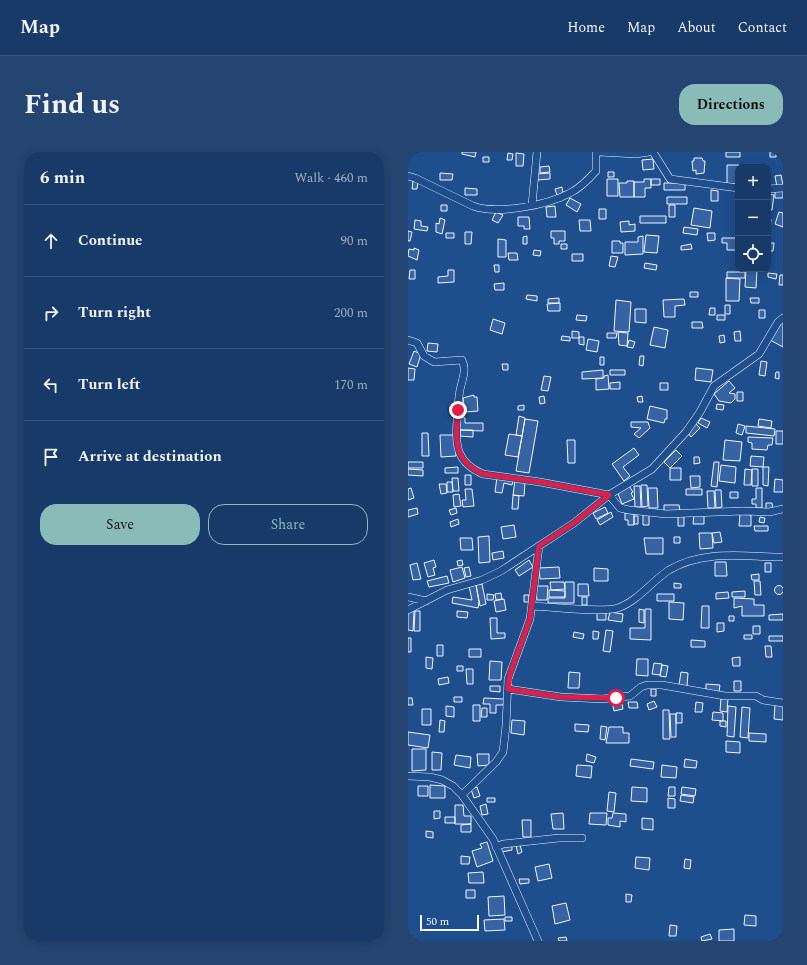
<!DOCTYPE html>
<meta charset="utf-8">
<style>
:root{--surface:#173a69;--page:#244571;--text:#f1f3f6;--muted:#9eadc0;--line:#36547d;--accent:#8bbbb9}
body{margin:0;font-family:Spectral,serif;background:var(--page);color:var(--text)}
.controls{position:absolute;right:12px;top:12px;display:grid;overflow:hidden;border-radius:8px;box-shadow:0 2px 10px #0003}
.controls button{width:36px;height:36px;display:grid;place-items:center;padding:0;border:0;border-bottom:1px solid var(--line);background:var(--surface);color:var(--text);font:20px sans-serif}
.scale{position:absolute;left:12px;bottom:10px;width:59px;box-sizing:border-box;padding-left:4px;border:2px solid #f2f6ff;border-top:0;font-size:11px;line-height:14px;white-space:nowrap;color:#f2f6ff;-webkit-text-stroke:3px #1f4e8c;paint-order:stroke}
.stop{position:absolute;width:12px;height:12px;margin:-9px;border:3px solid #e11d48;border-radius:50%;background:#fff}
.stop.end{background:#e11d48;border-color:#fff;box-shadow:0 1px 4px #0008}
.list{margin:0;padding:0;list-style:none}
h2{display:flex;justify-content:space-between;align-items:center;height:52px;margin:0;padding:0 16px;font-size:17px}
h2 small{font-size:13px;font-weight:400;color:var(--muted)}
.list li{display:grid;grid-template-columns:26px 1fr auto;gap:12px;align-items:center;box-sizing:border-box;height:72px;padding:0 16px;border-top:1px solid var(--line)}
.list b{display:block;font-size:15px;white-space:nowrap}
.list em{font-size:13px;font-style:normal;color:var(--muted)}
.actions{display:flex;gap:8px;padding:12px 16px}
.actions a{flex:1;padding:9px 0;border:1px solid var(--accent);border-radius:16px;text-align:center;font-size:14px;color:var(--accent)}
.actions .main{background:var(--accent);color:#111}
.icon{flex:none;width:22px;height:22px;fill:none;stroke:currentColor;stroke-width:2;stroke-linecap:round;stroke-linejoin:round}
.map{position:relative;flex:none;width:375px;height:789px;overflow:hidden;border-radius:16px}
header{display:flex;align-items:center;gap:24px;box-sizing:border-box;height:56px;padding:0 20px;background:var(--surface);border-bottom:1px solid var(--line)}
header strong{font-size:19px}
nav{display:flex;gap:22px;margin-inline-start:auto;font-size:14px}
.intro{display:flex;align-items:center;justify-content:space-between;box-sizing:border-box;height:96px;padding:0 24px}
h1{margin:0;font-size:28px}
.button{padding:10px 18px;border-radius:16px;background:var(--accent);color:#111;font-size:14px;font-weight:700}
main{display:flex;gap:24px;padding:0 24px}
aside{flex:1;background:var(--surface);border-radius:16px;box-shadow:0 2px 10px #0003}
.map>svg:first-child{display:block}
.building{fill:#3563a3;stroke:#f2f6ff}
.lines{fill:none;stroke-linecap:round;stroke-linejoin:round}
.street-casing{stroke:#f2f6ff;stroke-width:8}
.street{stroke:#1f4e8c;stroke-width:7}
.route{stroke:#e11d48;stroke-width:5}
</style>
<header>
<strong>Map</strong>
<nav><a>Home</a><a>Map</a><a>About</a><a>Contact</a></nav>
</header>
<div class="intro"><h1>Find us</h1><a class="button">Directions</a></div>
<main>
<aside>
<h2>6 min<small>Walk · 460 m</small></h2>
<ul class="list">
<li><svg class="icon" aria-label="ahead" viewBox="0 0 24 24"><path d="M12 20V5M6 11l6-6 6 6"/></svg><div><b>Continue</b></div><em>90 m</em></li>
<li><svg class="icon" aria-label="right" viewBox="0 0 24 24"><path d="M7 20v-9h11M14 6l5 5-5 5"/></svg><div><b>Turn right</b></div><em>200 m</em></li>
<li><svg class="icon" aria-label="left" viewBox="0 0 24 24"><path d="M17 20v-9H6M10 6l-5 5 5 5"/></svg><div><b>Turn left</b></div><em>170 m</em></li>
<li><svg class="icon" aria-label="arrive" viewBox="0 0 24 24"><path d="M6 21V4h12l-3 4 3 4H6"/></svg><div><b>Arrive at destination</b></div></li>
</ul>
<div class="actions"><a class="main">Save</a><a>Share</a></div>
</aside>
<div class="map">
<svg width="375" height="789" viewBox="0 0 375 789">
<rect width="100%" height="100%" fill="#1f4e8c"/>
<path class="building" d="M54,0H68L67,5L54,2Z
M318,0H332V5H318Z
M362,0H368V5H362Z
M100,1L105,2L104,8H99Z
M108,1L116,2L115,14H108Z
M75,5H81V10H75Z
M286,6H294L295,9H297L296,21L288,22V18L285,19L284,9H286Z
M245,7L246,17L235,18L234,8Z
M319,13H331L330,32H319Z
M141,14L142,20L132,21V15Z
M200,20H206V25H200Z
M32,21L45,22L44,28H32Z
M142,21V27L129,28V22Z
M373,23L375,33L369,35L367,24Z
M199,27H210V44H199Z
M236,27H243V36H237V45H226V30H236Z
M243,27H252V33H243Z
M5,29H10L9,37H4Z
M219,29H226V45H212L211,31H219Z
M256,31H277V38H256Z
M154,35L155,41L149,43L147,37Z
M57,36L69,37V43H57Z
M303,38L310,39V49H303Z
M367,38L375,39V46H367Z
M360,42L366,43L364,58L360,57Z
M259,45H279V52H259Z
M162,46L173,52L169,60L158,53Z
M33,53H39V59H33Z
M261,53H267V65H261Z
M147,54L148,65H139L138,55Z
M286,56L304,59L302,76L283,73Z
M191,57H198V67H191Z
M88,60L95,63L90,71L84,68Z
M371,60L375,61V75L367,72Z
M232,64H258V71H232Z
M110,65H121L122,77H116V74H110Z
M32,66L37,68L34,82L28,80V71L31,72Z
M360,67H363L362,79H360Z
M7,68L13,69V74L20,75L19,79L6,77Z
M171,68H182L183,79H172Z
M221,69V73L227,72V79L213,80L212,70Z
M276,75L290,77L289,83L275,81Z
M0,79L4,80L2,89H0Z
M143,79H157V89H151V92H146V86H143Z
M57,80H64L63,92H57Z
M38,81H46V86H38Z
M299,81H307V88L300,89Z
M238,83L251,84L249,101L236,100Z
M119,84V92H115V85Z
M235,84V102L217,103V90H230V85Z
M314,86H330V98H319V91H314Z
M90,87L98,88V105H90Z
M204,89H212V91H215V101H204Z
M360,91H366L365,99H360Z
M153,92H159V97H153Z
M283,92L284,97L273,98V94Z
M6,96L11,98L9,108L0,104L1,97L6,98Z
M126,98L133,99L132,104L125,103Z
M100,101H109L110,108H101Z
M164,102H175V109H164Z
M203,104L210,105L207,115L201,114Z
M237,111L249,113L248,118L236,116Z
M86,113H91V120H87Z
M338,117H349L348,136L337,135Z
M2,118H7V127H1Z
M40,118H46V130L30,131V125L40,124Z
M319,120H337V126H319Z
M360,121L369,122L368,127L360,125Z
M372,123H375V133H371Z
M318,126L332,127L331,149H318Z
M96,131V138H87L86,132Z
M282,140H290V145H282Z
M119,143L129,144V149L118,147Z
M151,146V151H140V147Z
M342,146H351V151H343Z
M276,147L277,153L267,154V165H256L255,148Z
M208,148L223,150L221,180L206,179Z
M152,151V159H140L139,152Z
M317,153H322V162H317Z
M302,156H307V163H301Z
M227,157H238V171L227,170Z
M351,158H357V166H351Z
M169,163L179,164L178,169L168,168Z
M309,163H317V168H309Z
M85,167L97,171L94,182L82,178Z
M375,169V195L362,188Z
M284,170H294L295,176H284Z
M246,175L260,178L257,196L242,193Z
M164,179L171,180V186H164Z
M332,179L333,189H327L326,180Z
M210,180L220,181L219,194L211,193Z
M199,181H209L208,186H199Z
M316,183L317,190L312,191L311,184Z
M154,184L162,185V189L153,188Z
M171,185H176V193L171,192Z
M180,187L191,189L189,200L178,198Z
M221,188L227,190L225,196L219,195Z
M20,191L30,192L29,200L19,199Z
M6,199L13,202L9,215L1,212Z
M232,204H236L235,214L231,213Z
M192,205H196V213H192Z
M353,209L359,210L357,224L351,223Z
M94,212H100V218H95Z
M0,216L7,217L6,228H0Z
M288,216L305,218L303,230L287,228Z
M195,218V226L174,227V220Z
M202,218H217V223H202Z
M368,220H371V227L367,226Z
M200,223L201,237L188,238V227L196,226V224Z
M136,224L143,225L140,239L133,238Z
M321,229L327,236L321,241L327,242V247L323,251L311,249L306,242Z
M212,230V237H202V231Z
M252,231H260V238H252Z
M329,240H335V249H329Z
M66,243V245H69L70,259L57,260L55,246Z
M136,244L137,251L132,252L131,245Z
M234,244L235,250H230L229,245Z
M309,252L316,253L315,258L308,257Z
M116,253V258H110V254Z
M242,254L259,258V267H257L256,271L239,267Z
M111,264L117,266L114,284L108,283Z
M51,265L57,266V271H75V279L50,278Z
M293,266L302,270L299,276L290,271Z
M117,267L130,269L121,321L108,319Z
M351,267L364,269L363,276L350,274Z
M223,270H240L242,276L231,286L226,282L233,276L223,275Z
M288,272L292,276L283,285L279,280Z
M330,272L337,274L334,283L328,281Z
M338,274L367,277L366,284L338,281Z
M52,278H65V285L52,284Z
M368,279H375V292H368Z
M14,281H20L21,304H14Z
M101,282L114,284L110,305L97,303Z
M32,283H47L48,304L33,305Z
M340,285L365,286L364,293H360L359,298L344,297V291L340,290Z
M159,288H167V311H160Z
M317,288L334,290L332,309L315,308Z
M226,296L231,303L215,315L222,324L216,329L204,312Z
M268,298L274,304L262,316L256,310Z
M343,304L356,305L355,315L342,314Z
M286,305H291L292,311L286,312Z
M0,310H15V316H0Z
M306,310H311L309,335L303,334Z
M313,313L328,315L327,331L311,329Z
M50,315V321H37V316Z
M355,315H361L360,334L355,333Z
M262,316H273V328H262Z
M0,317L15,318V324L0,323Z
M337,317L344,318L343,333H336Z
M344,317H350V334H344Z
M57,323H63V333H57Z
M282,324H292V335L283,336Z
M89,325L105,328L104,333L96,331L94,341L87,340Z
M44,326H50L51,339H45Z
M367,327L375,328V340H366Z
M107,328L117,330L116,344L105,343Z
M39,330H44L45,340H39Z
M31,332H38L39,341L33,342Z
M220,332L225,340L223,341L226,347L214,352L209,339Z
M233,333H239L240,354L234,355Z
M226,334H232L233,355H227Z
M3,336L6,346L0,348V337Z
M240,336H249L250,356H241Z
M348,336H354V356H348V352H344V347H348Z
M57,337H64L66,354L55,355L54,348H58Z
M278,337H294V343H278Z
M307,338H313L314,355L308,356Z
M299,339H306L307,356H300Z
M322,340H330V346H322Z
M51,342L53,354L46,355L45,343Z
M105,343L111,344L110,357H104Z
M358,351H364L365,358H358Z
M256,353H271L272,359H256Z
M197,355L200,361L188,367L185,361Z
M9,356L10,362L0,365V358Z
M48,356L49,361L43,363L41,358Z
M203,360L205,365L192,373L189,368Z
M235,360L241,361V373H235Z
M217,361L226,362V373H220V368H217Z
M286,362L296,363V372H285Z
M332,362L343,363V374H331Z
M226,364H230V372H226Z
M270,364H276V374H270Z
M352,365L357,366L356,371L351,370Z
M50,367L51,372L43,375L42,370Z
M106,373L108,385L95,387L93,375Z
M346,374H360V379H347Z
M312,380L314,390L306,391L304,381Z
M291,381H304L305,396L292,397Z
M81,384L82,410L71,411L70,385Z
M266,385H272V391H266Z
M52,386H64L65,398H53Z
M236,386H255V402H238Z
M95,399L96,406L85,408L84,401Z
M26,408L28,415L25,416L27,423L20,425L16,411Z
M54,408L55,413L50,414L49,409Z
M121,408L125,415L111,424L107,418Z
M307,410H318L319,424H307Z
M9,411L13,427L5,428L2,413Z
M357,411H363V420H357Z
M54,415L57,426L45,430L42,418Z
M61,415L63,424L58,425L56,416Z
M151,415L152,426L132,427L131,416Z
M186,416L200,417V429H186Z
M351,422V428H344L343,423Z
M39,424L41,431L21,435L19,429Z
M346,429H352L353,443H347Z
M142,430H156L157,437L143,438Z
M157,430H166V451H140V446H157Z
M266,431L273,432V436H266Z
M74,432L78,452L72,454L68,433Z
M170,432H180L181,444H170Z
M68,433L71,450L70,456L44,451L45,445L64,448L61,434Z
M366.5 438a4.5 4.5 0 1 1 9 0a4.5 4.5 0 1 1-9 0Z
M130,434H140L139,448H129L128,436Z
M141,438L157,439V445H141Z
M337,439V445H324V440Z
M320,440L321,446L308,447V441Z
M93,441L94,447L88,448L87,442Z
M79,442L86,443L85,448H79Z
M249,442H266V449H249Z
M116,443H121V450H116Z
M174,445H179V453H174Z
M326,446L346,447V453H356V464H334V454L326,456Z
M96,447L98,458L88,460L86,449Z
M261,450L276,451L275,468L261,467Z
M294,454H301V476H293Z
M231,457L236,458V471L231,470Z
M237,457H243V488L222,487V476H237Z
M0,459H6L5,479L0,478Z
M7,459H12V479H6Z
M49,459L60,460L59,466L49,465Z
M189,460L198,461V468H189Z
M202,460L215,462L214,470L200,468Z
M375,462V468H361V463Z
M321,464H326V469H321Z
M82,466H89V481H97V486L83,487Z
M309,471H316V479L309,480Z
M345,474H352V482H345Z
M198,478L205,479L202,500L195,499Z
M185,479L191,480L190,487H185Z
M166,480L176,482L175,487L165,485Z
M336,483H344V487H336Z
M361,484H375V489H361Z
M0,486H3V500H0Z
M283,488L297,489V495H283Z
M29,493H35V504H29Z
M357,494H363L364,505H358Z
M61,497H73V505H61Z
M18,505L25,506L24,517L18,516Z
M332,505V514H325L324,506Z
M229,507H240V524L228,523Z
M82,509L94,510L93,528H81Z
M246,511L254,512L252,523L244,522Z
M254,513L260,514L258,525L252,524Z
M49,514H55V519H49Z
M58,517H65V532H59Z
M161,520L172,521L171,536H160Z
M273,520L280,521L279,534L271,533Z
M40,525L41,531L31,533L30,527Z
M326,529H333V539H326Z
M298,532L312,533L311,540L298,539Z
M82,534H92V540L82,539Z
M243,537H248V544H243Z
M46,545H54V550H46Z
M0,546H4L5,553H0Z
M76,546L96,547L95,553H88V561H82V552H75Z
M313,546H320L319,560L312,559Z
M246,549L249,555L241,558L239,552Z
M220,550H229L230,556H221Z
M288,550L295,551L294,560H287Z
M214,552L215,557L206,559L205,554Z
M65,553H72V569H65Z
M367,553H375V568L366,567Z
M38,554L46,555V565L38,564Z
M320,554L328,555L326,585L319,584Z
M334,555L342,556L340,586L332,585Z
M74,556H79V565H73Z
M14,557H23V573H14Z
M255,558H261L262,587H255Z
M305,560L315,561V569L304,568Z
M268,561H274V571H268Z
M262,562H268V585H263Z
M32,568L37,569L36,580H31Z
M104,568L117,569L116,583L103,581Z
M312,569H318V575L312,574Z
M167,572L181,573L180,580L167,579Z
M193,574L199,575L197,588L192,587Z
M201,575H215V581H221V591H198Z
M0,580L22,583L20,596L0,593Z
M341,581L358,582V590L341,589Z
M318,589L332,590V601L318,600Z
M4,597H18V618L4,619Z
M24,600L34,601L33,618H24Z
M69,602H81V613L70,614Z
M179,602L188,605L186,611L178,609Z
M48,603L63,605L62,616L46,613Z
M223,607L246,610L245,617L222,614Z
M277,607L289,609L288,616L276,615Z
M169,613L184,614L183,626L168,624Z
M254,613L269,615L268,626L253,625Z
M22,633L37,634V646H22Z
M10,634H20V644H10Z
M69,635L72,644L66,646L63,637Z
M224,635L239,636V650L223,649Z
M261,635H267V644H260Z
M274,635L288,637L287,644L273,642Z
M201,640L208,641L206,660L199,659Z
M273,643L286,645L285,651L272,649Z
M79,646H87V650H79Z
M260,646L267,647V656H260Z
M78,652L80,662L74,663L72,654Z
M47,653H55L56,664H63V672H47Z
M26,659H32V666L26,667Z
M155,661L156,677H145L143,662Z
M182,661H199L198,673L181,672Z
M205,661L218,662V670L212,669V675L200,673V666H204Z
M37,665H47V671H37Z
M234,666L245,667V678L234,677Z
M114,668H123V685H115Z
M63,672V680H53V673Z
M18,679L25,680V686L18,685Z
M79,690L85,709L69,715L64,699L74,696L72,692Z
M104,692V698L94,700L93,694Z
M112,693L114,700L110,702L108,694Z
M53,704L62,705L61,712H53Z
M228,705L242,706L241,718L227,716Z
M277,707L283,708L282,717L276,716Z
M141,712L144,726L130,729L127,715Z
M75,720L76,731H61L60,721Z
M111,727H121V731L112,732Z
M58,738H67V746H58Z
M218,742L224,743L223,750H218Z
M96,744L97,763L81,764L80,745Z
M158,751L162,768L147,772L144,754Z
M337,763L348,764V774L336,773Z
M97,765H104V769H97Z
M96,767L97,778L77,779L76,768Z
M262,773L269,774L268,784H261Z
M326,777V789H311V778Z
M302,782L304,787L294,789L293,785Z
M158,785L159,789H151L150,786Z"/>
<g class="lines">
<g class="street-casing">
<path id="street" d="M192,0L228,2L241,0
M245,0L262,27L330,36
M0,24L7,26L65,54C89,63 140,53 162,41C172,36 180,28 188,19V0
M360,37L375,36
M124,53L129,0
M0,188L9,191L16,204L26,210L54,208C59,218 54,228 52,238C50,248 50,259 49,269C47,294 49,311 75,322L132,330L201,343L212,356L221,358L258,362L335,359L361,360L375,357
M0,445L18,449
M124,454C144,455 194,461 210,456C230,449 244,429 261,418C296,397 337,405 375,405
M0,458L39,438L74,428L93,419L166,371L201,343L244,317L278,280L292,260L306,234L351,202L370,170L375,166
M100,537L153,545L194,547L222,544L233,535L239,533H254L317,544H348L355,548L375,551
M0,624L22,625L34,628L45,634L54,643L85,687L130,789
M54,643L88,610L95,600L98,574L100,527L122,467L131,394
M88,695L95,692L151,686H174"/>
</g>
<use href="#street" class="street"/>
</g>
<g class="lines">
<path class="route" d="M50,258C48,287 44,308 75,322L132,330L201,343L166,371L131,394L122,467L102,522L100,537L152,545L208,546"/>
</g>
</svg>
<div class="controls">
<button>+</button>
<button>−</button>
<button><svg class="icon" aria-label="locate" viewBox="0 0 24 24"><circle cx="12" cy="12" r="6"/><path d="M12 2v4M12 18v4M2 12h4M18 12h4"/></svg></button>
</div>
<div class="scale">50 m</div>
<div class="stop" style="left:208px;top:546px"></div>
<div class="stop end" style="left:50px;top:258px"></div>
</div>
</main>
